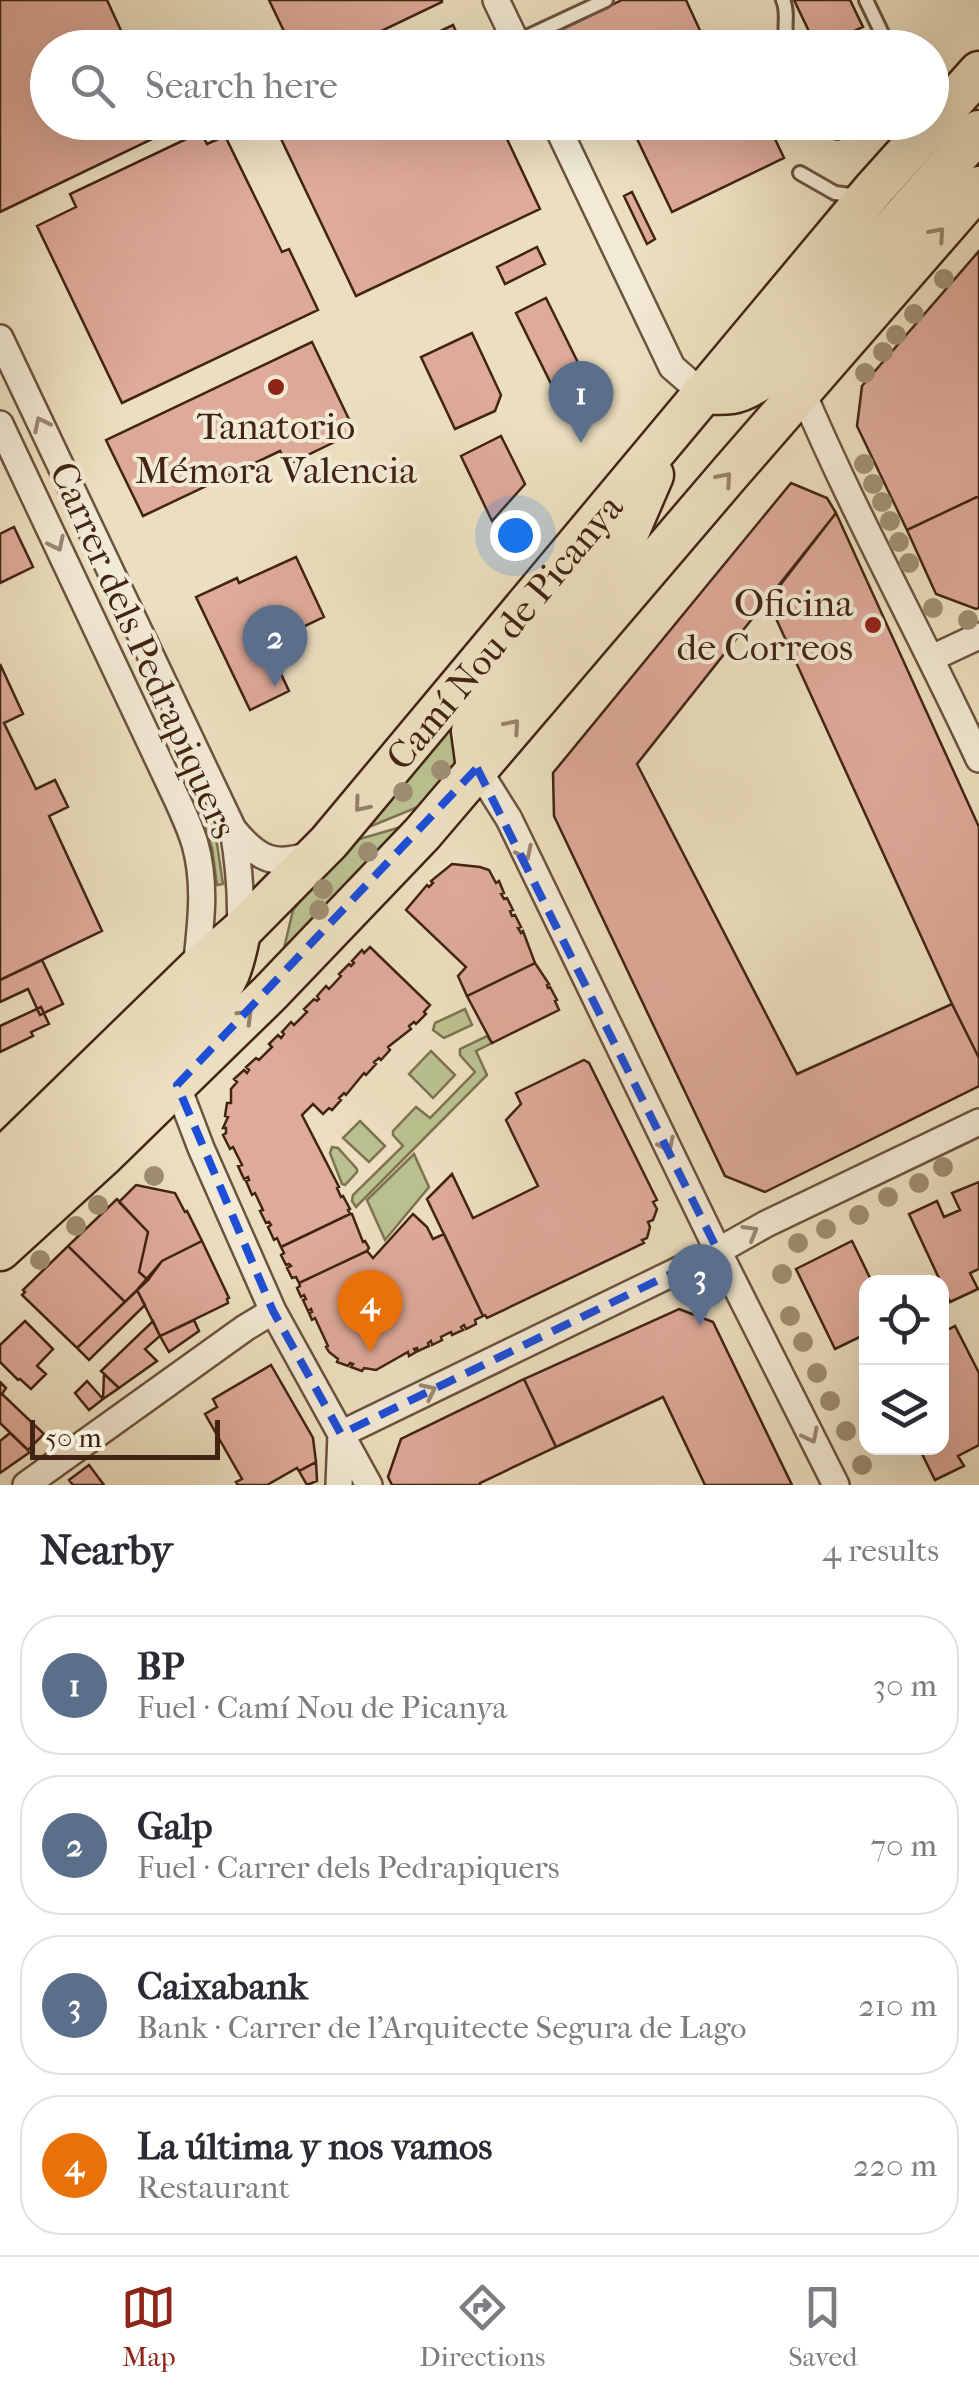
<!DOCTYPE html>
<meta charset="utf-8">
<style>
:root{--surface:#fff;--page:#f7f7f7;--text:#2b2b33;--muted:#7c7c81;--line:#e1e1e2;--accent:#8f2418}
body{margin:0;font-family:"IM FELL French Canon",serif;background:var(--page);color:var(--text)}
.controls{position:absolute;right:30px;bottom:30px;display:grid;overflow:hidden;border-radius:20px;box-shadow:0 10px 40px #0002}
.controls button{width:90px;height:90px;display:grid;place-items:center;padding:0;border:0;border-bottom:2px solid var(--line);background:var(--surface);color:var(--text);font:50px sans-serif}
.scale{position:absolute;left:30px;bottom:25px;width:190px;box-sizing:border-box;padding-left:10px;border:5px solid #422412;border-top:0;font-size:28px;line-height:35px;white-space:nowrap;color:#422412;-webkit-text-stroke:8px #f3ead5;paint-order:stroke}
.you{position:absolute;left:515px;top:535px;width:35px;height:35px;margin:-25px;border:8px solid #fff;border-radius:50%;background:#1a73e8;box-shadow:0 0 0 15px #1a73e833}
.badge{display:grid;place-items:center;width:65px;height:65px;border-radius:50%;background:var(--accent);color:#fff;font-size:32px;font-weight:700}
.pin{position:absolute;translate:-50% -82px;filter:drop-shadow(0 2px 5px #0008)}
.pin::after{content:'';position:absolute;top:52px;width:35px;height:30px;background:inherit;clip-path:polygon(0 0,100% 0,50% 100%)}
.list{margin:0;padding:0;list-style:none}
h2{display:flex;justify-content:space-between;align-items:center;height:130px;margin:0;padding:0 40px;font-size:42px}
h2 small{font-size:32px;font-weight:400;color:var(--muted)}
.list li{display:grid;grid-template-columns:65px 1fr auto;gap:30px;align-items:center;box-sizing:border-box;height:140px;margin:0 20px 20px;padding:0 20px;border:2px solid var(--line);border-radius:40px}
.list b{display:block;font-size:38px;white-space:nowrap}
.list p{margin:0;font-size:32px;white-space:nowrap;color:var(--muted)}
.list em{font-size:32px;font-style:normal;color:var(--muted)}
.icon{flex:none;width:55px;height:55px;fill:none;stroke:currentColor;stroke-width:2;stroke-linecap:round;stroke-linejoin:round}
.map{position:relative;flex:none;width:979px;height:1485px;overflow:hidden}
.search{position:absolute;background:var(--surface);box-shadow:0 10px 40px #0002;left:30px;right:30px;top:30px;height:110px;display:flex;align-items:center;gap:25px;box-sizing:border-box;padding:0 35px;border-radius:55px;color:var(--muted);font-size:38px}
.sheet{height:770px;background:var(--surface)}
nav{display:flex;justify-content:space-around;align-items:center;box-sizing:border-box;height:140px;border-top:2px solid var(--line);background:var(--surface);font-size:28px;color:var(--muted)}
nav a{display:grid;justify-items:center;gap:5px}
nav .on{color:var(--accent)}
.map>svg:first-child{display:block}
.green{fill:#bac190;stroke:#7e7251;stroke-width:2.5}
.building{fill:#deaa99;stroke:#422412;stroke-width:2.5}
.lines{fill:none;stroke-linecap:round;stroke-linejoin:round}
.lane-casing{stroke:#6c533d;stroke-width:18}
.street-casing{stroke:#6c533d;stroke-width:30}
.primary-casing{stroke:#422412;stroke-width:45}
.lane{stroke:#f3ead5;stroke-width:12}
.street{stroke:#f3ead5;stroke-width:25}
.primary{stroke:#ecdfbf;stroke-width:40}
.tree{fill:#9f8e71}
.oneway{stroke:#978268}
.oneway2{stroke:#9a8774}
.marked{fill:none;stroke:#1d4ed8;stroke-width:8;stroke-dasharray:20 12;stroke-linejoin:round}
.poi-dot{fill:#8f2418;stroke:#f3ead5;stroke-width:4}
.labels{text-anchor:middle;stroke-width:8;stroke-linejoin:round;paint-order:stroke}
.poi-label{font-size:38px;fill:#422412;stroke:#f3ead5}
.street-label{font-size:38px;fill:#422412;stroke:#f3ead5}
</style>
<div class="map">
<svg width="979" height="1485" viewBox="0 0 979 1485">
<rect width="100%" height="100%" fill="#ecdfbf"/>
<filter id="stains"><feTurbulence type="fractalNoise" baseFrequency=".002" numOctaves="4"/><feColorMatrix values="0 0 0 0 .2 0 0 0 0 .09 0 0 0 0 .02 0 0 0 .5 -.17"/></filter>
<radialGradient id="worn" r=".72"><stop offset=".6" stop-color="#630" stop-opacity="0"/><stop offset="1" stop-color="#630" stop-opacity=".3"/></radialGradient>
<path class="green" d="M467,702L456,737L455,765L418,807L369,827L366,824Z
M206,810L217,844L223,884L217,885L212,848L200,813Z
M401,827L282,957L293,910L349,842Z
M465,1009L472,1025L444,1038L433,1030L435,1023Z
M487,1036L492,1043L476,1051L487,1075L356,1207L352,1201L353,1195L403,1146L393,1135V1131L416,1107L430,1118L475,1072L460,1055V1049Z
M431,1051L455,1075L433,1098L409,1074Z
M360,1121L385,1146L369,1162L343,1138Z
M332,1147L338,1148L357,1169V1172L345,1185L342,1184L330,1153Z
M414,1154L429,1187L385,1240L367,1200Z"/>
<path class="building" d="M0,0H107L129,48H48V122H165L169,131L0,212Z
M269,0H442V2L346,48H292Z
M622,0H686L708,48H572L563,29Z
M794,0H850L863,27L817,48Z
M453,25L464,48H405Z
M273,122H499L540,209L356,296Z
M629,122H767L784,158L672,212Z
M201,132L207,144L225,136L282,252L289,249L318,310L122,403L37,226L76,207L70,194Z
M632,192L655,239L647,244L624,196Z
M537,247L545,264L505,284L497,267Z
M979,251V496L907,530L857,426L862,386Z
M546,298L595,397L565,412L516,313Z
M472,333L501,395L495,411L455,429L421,357Z
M312,342L355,432L287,465L280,451L143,516L106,440Z
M501,436L525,484L492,521L461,456Z
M791,483L827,498L836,513L637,764L797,1074L952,1004L979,1058V1086L765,1192L725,1176L554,816L553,773Z
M979,496V608L976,609L936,594L907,530Z
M836,513L979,827V1058L952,1004L768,601Z
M14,527L33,567L0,583V534Z
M296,557L324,617L267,644L289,691L250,710L196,597L237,578L239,583Z
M0,664L23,714L4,723L36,789L55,780L68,807L49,816L102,931L0,980Z
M452,864L480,867L489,870L496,883L499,881L504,893L501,894L504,899L507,898L513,910L510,911L512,916L515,915L521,927L518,928L521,933L523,931L535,963L467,996L458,976L466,967L406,910L427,885L429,887L433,883L431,881Z
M370,947L430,1005L424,1012L426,1014L416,1024L414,1022L409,1026L411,1029L388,1047L390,1050L381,1060L379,1058L374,1062L376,1064L366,1075L364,1073L346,1095L344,1093L339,1098L341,1100L332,1110L329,1108L323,1114L313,1104L302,1115L339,1187L337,1188L341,1197L343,1196L350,1209L348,1210L350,1214L281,1247L277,1238L274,1240L268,1227L271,1225L269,1222L266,1223L260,1211L263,1210L255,1193L252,1195L246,1181L249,1180L248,1177L244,1179L238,1166L242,1165L233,1147L230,1149L223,1135L226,1133V1128H223L228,1117L225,1116L227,1103H231V1089L237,1082L234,1079L244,1070L247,1073L249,1070L246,1067L256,1058L259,1060L272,1047L269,1044L278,1035L281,1038L284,1034L282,1032L291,1022L294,1025L307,1012L304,1009L314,999L317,1001L319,999L317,996L326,986L329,989L341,976L339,974L349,964L351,966L354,963L352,961L362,950L364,953Z
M42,960L63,1004L40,1015L28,989L0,1002V980Z
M535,963L549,984L547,985L548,988L550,987L557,1000L555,1001L559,1010L492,1043L467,996Z
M41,1007L49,1024L31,1032L33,1036L0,1052V1026Z
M584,1060L589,1063L657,1200L653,1202L657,1209L653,1220L648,1222L650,1227L647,1238L642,1240L644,1243L487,1318L485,1315L483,1316L427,1199L452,1174L473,1218L538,1186L506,1120L521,1104L516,1093Z
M979,1182V1269L970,1273L978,1289L950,1302L909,1214L937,1201L944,1217L960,1210L952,1193Z
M136,1185L175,1193L185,1212L187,1211L202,1241L162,1261L148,1280L139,1272L148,1232L119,1202Z
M117,1199L148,1232L139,1272L148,1280L125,1302L68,1246Z
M350,1214H352L363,1242L365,1241L369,1248L367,1251L299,1283L296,1277L292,1278L287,1268L291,1266L289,1264L286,1265L281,1255L284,1253L281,1247Z
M413,1214L427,1227L433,1239L444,1234L483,1316L475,1320L476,1324L466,1329L464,1325L461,1327L463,1330L452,1335L451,1332L441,1337L442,1340L432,1345L431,1341L428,1343L429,1346L418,1351L417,1348L414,1349L416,1352L409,1356L408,1352L376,1370L364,1368L362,1371L351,1367L353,1364L350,1363L348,1366L337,1362L338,1359L329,1352L326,1347L328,1346L315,1318L312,1320L309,1313L312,1312L311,1309L308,1311L303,1300L306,1299L304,1295L301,1297L297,1288L300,1286L299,1283L367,1251L373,1258Z
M202,1241L229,1298L227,1299L228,1303L160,1336L137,1290L162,1261Z
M852,1241L872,1282H866V1334L835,1349L796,1269Z
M68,1246L125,1302L77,1348L22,1295L25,1292L23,1290Z
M137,1290L145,1305L89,1360L77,1348Z
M679,1309L713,1322L792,1485H705L663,1397L556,1447L524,1379Z
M194,1320L199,1331L169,1352L160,1336Z
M25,1321L53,1349L37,1366L46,1374L31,1389L20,1379L18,1380L0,1362V1345Z
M153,1321L160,1336L145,1349L157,1361L119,1388L101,1371Z
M955,1326L979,1373V1445L958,1456L964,1466L935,1480L919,1448H942V1333Z
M271,1365L313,1438L316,1462L299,1471L297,1468L267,1485H238L236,1482L242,1479L205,1414L217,1407L213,1399Z
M104,1374L119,1388L103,1399Z
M524,1379L556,1447L480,1483V1485H392L388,1477L401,1439Z
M87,1381L103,1399L89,1410L75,1393Z
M0,1382L6,1388L2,1394L44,1434L28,1450L0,1423Z
M10,1433L30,1452L0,1473V1441Z
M316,1462L317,1481L307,1485L299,1471Z
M89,1465L104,1485H73L69,1480Z"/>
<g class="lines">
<g class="lane-casing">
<path id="lane" d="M783,0C790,16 781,30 789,48
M866,0L889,48
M516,42L606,0
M828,122L837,132
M800,173L835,193L858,196"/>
</g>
<g class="street-casing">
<path id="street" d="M496,0L519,48
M555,122L672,367L702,393
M0,338L233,829C239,865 242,897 240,932
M802,391C855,516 922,636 979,759
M0,424L174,793C182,810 190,827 195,844C207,886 200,929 196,970
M932,658L979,636
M477,768L509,819L718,1251L836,1485
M233,829C258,860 276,868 314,853
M177,1085L201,1148L273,1311L369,1485
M341,1434L718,1251L766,1224L979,1122
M26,1485L245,1328L273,1311
M339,1485L341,1434"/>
</g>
<g class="primary-casing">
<g id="primary">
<path d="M702,393C726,395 738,395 758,381L979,131"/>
<path d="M477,768L472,731L619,554L653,475"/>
<path id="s1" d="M0,1161L196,970L240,932L329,842L874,189L979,72"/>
<path d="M0,1208L205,1009C229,981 233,968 240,932"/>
<path d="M0,1250L104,1155L270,993L422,834L730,473L979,187"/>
</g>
</g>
<use href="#lane" class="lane"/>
<use href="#street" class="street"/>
<use href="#primary" class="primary"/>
</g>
<g class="tree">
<circle cx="944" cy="279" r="10"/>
<circle cx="914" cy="314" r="10"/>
<circle cx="896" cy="335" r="10"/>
<circle cx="883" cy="352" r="10"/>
<circle cx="865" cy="373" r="10"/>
<circle cx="864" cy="464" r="10"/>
<circle cx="873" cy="484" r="10"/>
<circle cx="882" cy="502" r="10"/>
<circle cx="890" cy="521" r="10"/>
<circle cx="899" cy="542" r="10"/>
<circle cx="909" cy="563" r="10"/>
<circle cx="933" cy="608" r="10"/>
<circle cx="968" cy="620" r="10"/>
<circle cx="441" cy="770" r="10"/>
<circle cx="403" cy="792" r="10"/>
<circle cx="368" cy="852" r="10"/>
<circle cx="323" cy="889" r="10"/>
<circle cx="319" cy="910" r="10"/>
<circle cx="943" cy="1167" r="10"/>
<circle cx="154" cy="1176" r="10"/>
<circle cx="919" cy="1183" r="10"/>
<circle cx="888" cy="1197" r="10"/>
<circle cx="98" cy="1205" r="10"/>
<circle cx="859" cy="1215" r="10"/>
<circle cx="76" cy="1226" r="10"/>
<circle cx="826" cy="1229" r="10"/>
<circle cx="798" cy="1243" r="10"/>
<circle cx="40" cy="1260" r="10"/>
<circle cx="782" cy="1274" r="10"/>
<circle cx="790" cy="1316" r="10"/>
<circle cx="803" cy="1342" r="10"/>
<circle cx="817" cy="1373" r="10"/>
<circle cx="830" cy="1401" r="10"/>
<circle cx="846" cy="1431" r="10"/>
<circle cx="862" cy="1465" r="10"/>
</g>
<defs><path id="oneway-chevron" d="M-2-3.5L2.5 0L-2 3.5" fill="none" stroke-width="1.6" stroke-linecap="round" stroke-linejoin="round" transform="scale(2.5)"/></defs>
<g class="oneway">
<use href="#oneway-chevron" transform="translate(938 234) rotate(-49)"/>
<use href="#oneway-chevron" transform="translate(725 479) rotate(-49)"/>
<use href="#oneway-chevron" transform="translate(513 726) rotate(-49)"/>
<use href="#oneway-chevron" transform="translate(361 805) rotate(130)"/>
<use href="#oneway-chevron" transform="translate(246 1016) rotate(-45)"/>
</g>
<g class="oneway2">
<use href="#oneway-chevron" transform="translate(41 424) rotate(-116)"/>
<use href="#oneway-chevron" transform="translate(57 544) rotate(64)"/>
<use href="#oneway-chevron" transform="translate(525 853) rotate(64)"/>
<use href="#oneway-chevron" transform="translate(667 1145) rotate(64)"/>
<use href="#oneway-chevron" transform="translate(751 1232) rotate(-30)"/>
<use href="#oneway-chevron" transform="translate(429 1391) rotate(-26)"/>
<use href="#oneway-chevron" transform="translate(811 1436) rotate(63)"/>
</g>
<path class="marked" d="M477,768L718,1251L341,1434L273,1311L177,1085Z"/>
<g class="poi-dot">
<circle cx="276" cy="387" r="10"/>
<circle cx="873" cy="625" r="10"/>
</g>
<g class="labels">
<g class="poi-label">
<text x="276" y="439">Tanatorio<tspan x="276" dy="44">Mémora Valencia</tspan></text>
<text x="853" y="616" text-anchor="end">Oficina<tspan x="853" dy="44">de Correos</tspan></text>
</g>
<g class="street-label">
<text dy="13" stroke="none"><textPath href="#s1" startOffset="732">Camí Nou de Picanya</textPath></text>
<text transform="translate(144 650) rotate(66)" y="13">Carrer dels Pedrapiquers</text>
</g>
</g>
<rect width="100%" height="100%" filter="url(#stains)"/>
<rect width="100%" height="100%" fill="url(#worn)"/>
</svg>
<div class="controls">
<button><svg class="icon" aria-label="locate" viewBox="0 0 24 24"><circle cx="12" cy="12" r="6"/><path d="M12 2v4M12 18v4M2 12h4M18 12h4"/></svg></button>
<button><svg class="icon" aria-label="layers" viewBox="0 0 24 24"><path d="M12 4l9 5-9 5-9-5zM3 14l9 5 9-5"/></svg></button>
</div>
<div class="scale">50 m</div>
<div class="you"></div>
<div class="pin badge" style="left:581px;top:443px;background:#5c6f8a">1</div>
<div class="pin badge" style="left:275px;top:687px;background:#5c6f8a">2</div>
<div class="pin badge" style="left:700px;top:1326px;background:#5c6f8a">3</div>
<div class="pin badge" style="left:370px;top:1352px;background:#e8710a">4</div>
<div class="search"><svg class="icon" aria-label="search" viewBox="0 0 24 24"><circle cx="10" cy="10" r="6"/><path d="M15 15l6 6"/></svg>Search here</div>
</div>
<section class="sheet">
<h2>Nearby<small>4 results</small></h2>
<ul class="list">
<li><span class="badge" style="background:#5c6f8a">1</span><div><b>BP</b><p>Fuel · Camí Nou de Picanya</p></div><em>30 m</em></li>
<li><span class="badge" style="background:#5c6f8a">2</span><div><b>Galp</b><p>Fuel · Carrer dels Pedrapiquers</p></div><em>70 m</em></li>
<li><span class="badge" style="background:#5c6f8a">3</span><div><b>Caixabank</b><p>Bank · Carrer de l'Arquitecte Segura de Lago</p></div><em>210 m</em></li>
<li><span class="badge" style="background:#e8710a">4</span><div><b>La última y nos vamos</b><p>Restaurant</p></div><em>220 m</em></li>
</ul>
</section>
<nav>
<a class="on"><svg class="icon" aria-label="map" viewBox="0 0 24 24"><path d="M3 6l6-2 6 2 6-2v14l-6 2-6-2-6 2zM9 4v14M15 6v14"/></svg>Map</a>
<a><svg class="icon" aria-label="directions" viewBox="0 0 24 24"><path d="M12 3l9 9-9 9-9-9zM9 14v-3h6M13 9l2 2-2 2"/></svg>Directions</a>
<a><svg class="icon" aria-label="saved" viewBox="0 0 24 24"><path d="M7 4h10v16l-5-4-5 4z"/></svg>Saved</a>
</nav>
